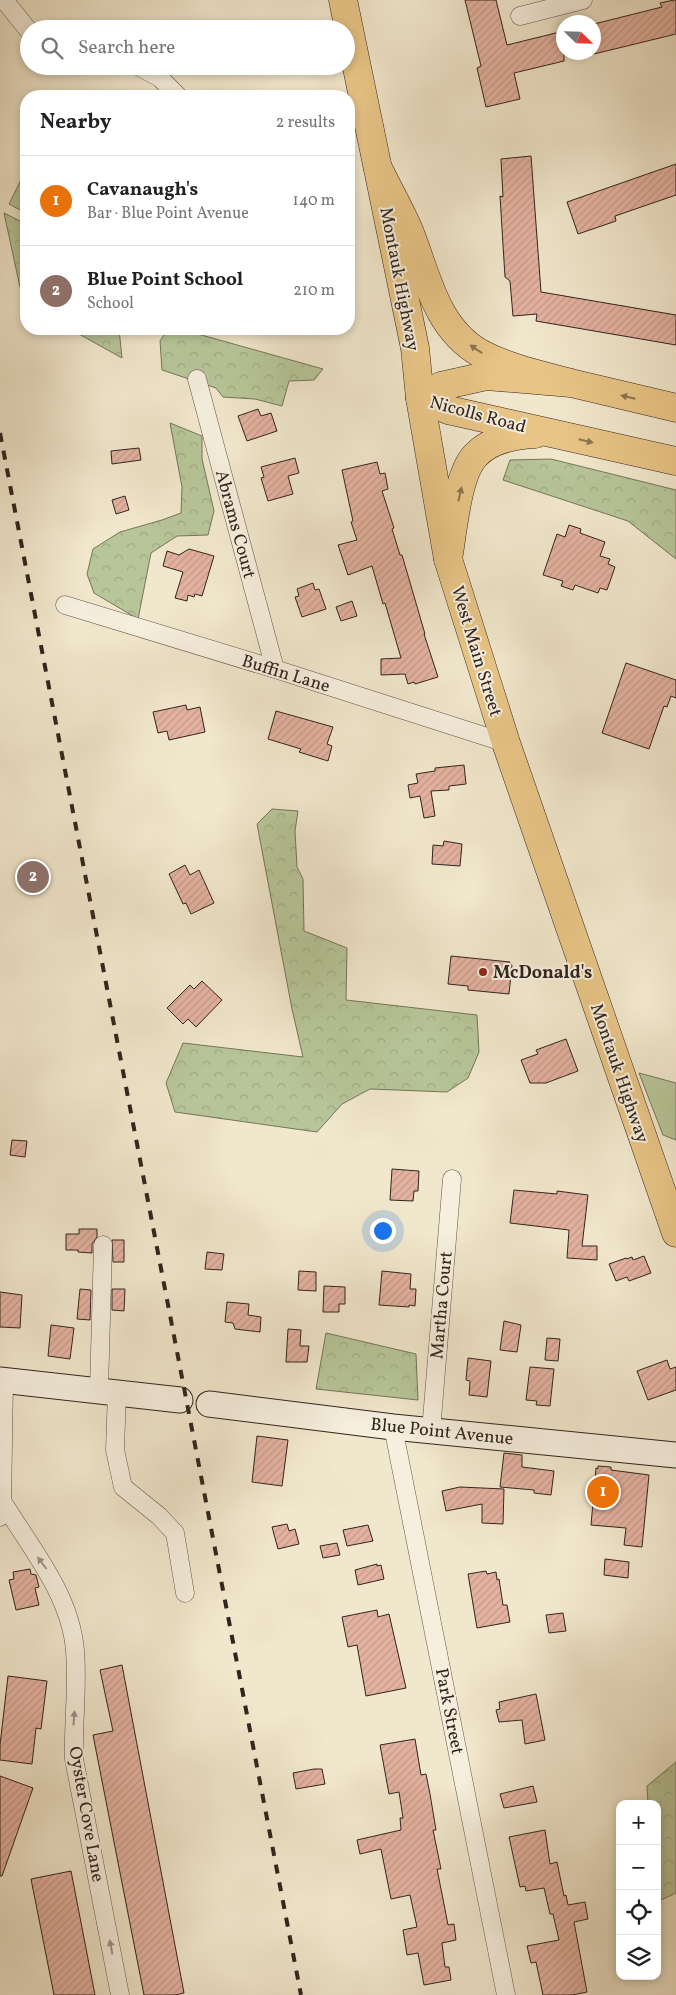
<!DOCTYPE html>
<meta charset="utf-8">
<style>
:root{--surface:#fff;--page:#f6f6f6;--text:#202124;--muted:#757577;--line:#e0e0e0;--accent:#0f766e}
body{margin:0;font-family:Vollkorn,serif;background:var(--page);color:var(--text)}
.controls{position:absolute;right:15px;bottom:15px;display:grid;overflow:hidden;border-radius:10px;box-shadow:0 2px 8px #0003}
.controls button{width:45px;height:45px;display:grid;place-items:center;padding:0;border:0;border-bottom:1px solid var(--line);background:var(--surface);color:var(--text);font:25px sans-serif}
.compass{position:absolute;left:556px;top:15px;width:45px;height:45px;border-radius:50%;background:var(--surface);box-shadow:0 2px 8px #0003;rotate:113deg}
.you{position:absolute;left:382px;top:1230px;width:18px;height:18px;margin:-12px;border:4px solid #fff;border-radius:50%;background:#1a73e8;box-shadow:0 0 0 8px #1a73e833}
.badge{display:grid;place-items:center;width:32px;height:32px;border-radius:50%;background:var(--accent);color:#fff;font-size:16px;font-weight:700}
.pin{position:absolute;translate:-50% -50%;border:2px solid #fff;box-shadow:0 1px 5px #0006}
.list{margin:0;padding:0;list-style:none}
h2{display:flex;justify-content:space-between;align-items:center;height:65px;margin:0;padding:0 20px;font-size:21px}
h2 small{font-size:16px;font-weight:400;color:var(--muted)}
.list li{display:grid;grid-template-columns:32px 1fr auto;gap:15px;align-items:center;box-sizing:border-box;height:90px;padding:0 20px;border-top:1px solid var(--line)}
.list b{display:block;font-size:19px;white-space:nowrap}
.list p{margin:0;font-size:16px;white-space:nowrap;color:var(--muted)}
.list em{font-size:16px;font-style:normal;color:var(--muted)}
.icon{flex:none;width:28px;height:28px;fill:none;stroke:currentColor;stroke-width:2;stroke-linecap:round;stroke-linejoin:round}
.map{position:relative;flex:none;width:676px;height:1995px;overflow:hidden}
.search{position:absolute;background:var(--surface);box-shadow:0 2px 8px #0003;left:20px;top:20px;width:335px;height:55px;display:flex;align-items:center;gap:12px;box-sizing:border-box;padding:0 18px;border-radius:28px;color:var(--muted);font-size:19px}
.panel{position:absolute;background:var(--surface);box-shadow:0 2px 8px #0003;left:20px;top:90px;width:335px;height:245px;border-radius:20px}
.map>svg:first-child{display:block}
.forest{fill:url(#forest-crowns);stroke:#74755c}
.park{fill:#b7c699;stroke:#74755c}
.building{fill:url(#building-hatch);stroke:#31241e}
.lines{fill:none;stroke-linecap:round;stroke-linejoin:round}
.street-casing{stroke:#61554a;stroke-width:19}
.secondary-casing{stroke:#31241e;stroke-width:27}
.primary-casing{stroke:#31241e;stroke-width:29}
.highway-casing{stroke:#31241e;stroke-width:29}
.street{stroke:#f6efde;stroke-width:18}
.secondary{stroke:#f6efde;stroke-width:25}
.primary{stroke:#e8c486;stroke-width:28}
.highway{stroke:#e8c486;stroke-width:28}
.rail{stroke:#31241e;stroke-width:4;stroke-dasharray:9 9;stroke-linecap:butt}
.oneway{fill:#8c7452}
.oneway2{fill:#9d9488}
.poi-dot{fill:#8f2418;stroke:#f6efde;stroke-width:2}
.labels{text-anchor:middle;stroke-width:4;stroke-linejoin:round;paint-order:stroke}
.street-label{font-size:18px;fill:#31241e;stroke:#f6efde}
.poi-label{font-size:18px;font-weight:bold;fill:#31241e;stroke:#f6efde;text-anchor:start}
</style>
<div class="map">
<svg width="676" height="1995" viewBox="0 0 676 1995">
<defs>
<pattern id="forest-crowns" width="20" height="18" patternUnits="userSpaceOnUse" patternTransform="scale(1.25)"><rect width="20" height="18" fill="#b7c699"/><path d="M2 6a3 3 0 1 1 6 0M12 15a3 3 0 1 1 6 0" fill="none" stroke="#9eaa83"/></pattern>
<pattern id="building-hatch" width="6" height="6" patternUnits="userSpaceOnUse" patternTransform="scale(1.25)"><rect width="6" height="6" fill="#e4b2a0"/><path d="M-1 1l2-2M0 6l6-6M5 7l2-2" fill="none" stroke="#c49989"/></pattern>
</defs>
<rect width="100%" height="100%" fill="#f1e7cc"/>
<filter id="stains"><feTurbulence type="fractalNoise" baseFrequency=".004" numOctaves="4"/><feColorMatrix values="0 0 0 0 .2 0 0 0 0 .09 0 0 0 0 .02 0 0 0 .5 -.17"/></filter>
<radialGradient id="worn" r=".72"><stop offset=".6" stop-color="#630" stop-opacity="0"/><stop offset="1" stop-color="#630" stop-opacity=".3"/></radialGradient>
<path class="forest" d="M4,213L26,224V294L20,287Z
M70,329H119L122,358Z
M168,329H180L323,369L314,380L289,381L282,406L255,399L223,397L216,388L162,370L160,341Z
M170,423L202,436V459L214,511L208,535L177,536L151,553L138,619L94,593L87,574L93,549L120,532L162,520L181,513L182,487Z
M551,459L676,490V559L628,521L503,480L510,460Z
M272,809L298,811L295,831L297,867L303,879L304,931L347,948L346,1000L477,1015L479,1052L468,1078L447,1092L370,1089L342,1104L317,1132L175,1112L166,1083L183,1043L303,1057L292,1009L257,824Z
M326,1333L416,1354L418,1400L316,1389Z
M676,1762V1893L657,1902V1804H648L647,1786Z"/>
<path class="park" d="M21,180L26,183V213L9,204Z
M639,1073L676,1083V1140L663,1135Z"/>
<path class="building" d="M465,0H496L507,45L564,31V61L514,73L520,99L486,107L477,68L481,66Z
M674,0H676V34L594,54V24L662,7L660,3Z
M531,156L541,292L676,315V345L536,321L537,314L513,316L510,281L505,277L500,196L503,197L501,159Z
M676,164V195L615,216L616,221L578,234L567,202Z
M258,409L261,416L271,413L277,431L247,441L238,416Z
M139,448L141,460L112,464L111,451Z
M295,458L299,473L288,476L293,494L268,501L261,478L264,477L261,467Z
M377,462L380,474L385,473L388,489L382,491L394,528L392,529L400,555H402L425,634H424L438,677L415,684L414,682L408,684L405,674L381,675V659L401,658L385,603L383,604L372,566L348,575L338,545L357,540L351,522L353,521L342,470Z
M125,496L129,510L116,514L112,500Z
M569,525L581,529L580,533L605,542L600,556L610,559L608,564L615,567L607,590L600,588L598,593L575,585L573,590L561,586L563,581L543,575L557,534L565,537Z
M189,549L214,556L202,596L195,594L194,597L188,595L187,601L175,598L183,572L163,566L167,551L179,555Z
M313,583L315,590L319,589L326,609L302,617L295,597L299,596L297,589Z
M352,601L357,616L341,621L336,607Z
M626,663L676,680V698L671,696L667,707L664,706L649,749L602,733Z
M186,705L187,710L200,707L205,732L169,740L167,731L158,733L153,712Z
M276,711L333,727L327,744L332,746L328,761L299,752L301,749L268,739Z
M464,765L466,784L449,786V790L431,791L435,816L424,818L420,796L410,798L408,785L418,783L416,774L435,771V768Z
M444,841L462,844L460,866L432,864L433,845L443,846Z
M185,865L190,875L199,870L214,903L191,914L186,903L183,904L169,874Z
M451,956L510,962L509,964L512,965L509,994L468,990V986L448,984Z
M202,981L222,1000L196,1027L188,1019L183,1024L167,1008L190,985L194,989Z
M566,1039L578,1071L546,1083H530L521,1060L538,1054L536,1050Z
M12,1140L27,1141L25,1157L10,1155Z
M392,1169L419,1171L418,1191H414L413,1201L390,1200Z
M514,1190L557,1194V1191L588,1195L582,1246H597V1260L567,1258L569,1230L510,1223Z
M79,1229H97V1237L92,1244V1253L78,1252V1250H66V1234H79Z
M112,1240H124V1262H113Z
M207,1252L224,1254L222,1270L205,1269Z
M644,1256L651,1273L629,1281L627,1277L616,1281L609,1264L626,1258V1259L632,1257L633,1260Z
M299,1271L316,1272V1291L298,1290Z
M382,1271L411,1274L410,1289H416L415,1306L409,1305V1307L379,1305Z
M324,1286L345,1287V1304H339V1312H323Z
M80,1289L91,1290L90,1320L77,1319Z
M112,1289H125L124,1311L112,1310Z
M0,1292L22,1295L20,1328L0,1327Z
M227,1302L249,1304L248,1315L261,1317L260,1332L235,1329L233,1323L225,1322Z
M504,1321L521,1325L517,1352L500,1350Z
M51,1325L74,1328L70,1359L48,1356Z
M288,1329L301,1330L300,1346H309L307,1362H286Z
M547,1338L560,1339L558,1361L545,1360Z
M468,1358L491,1361L487,1397L469,1395L470,1381L466,1380Z
M667,1360L670,1369L676,1367V1390L648,1400L637,1371Z
M530,1367L554,1369L550,1406L536,1405L537,1401L526,1400Z
M257,1436L288,1440L282,1486L252,1482Z
M504,1453L522,1455V1467L554,1471L551,1495L534,1493V1490L500,1487Z
M598,1466L611,1467V1470L649,1475L642,1547L624,1545L626,1528L591,1525L596,1468L598,1469Z
M460,1487L504,1489L503,1524L482,1523V1504L446,1511L442,1491Z
M287,1524L289,1531L295,1529L299,1544L278,1549L272,1527Z
M368,1525L373,1541L347,1546L343,1530Z
M337,1543L340,1555L323,1558L320,1546Z
M605,1559L629,1562L628,1578L604,1575Z
M377,1564V1566L381,1565L384,1579L358,1585L355,1570Z
M30,1569L31,1574L36,1575L39,1587L35,1588L39,1605L16,1610L9,1580L14,1579L13,1572Z
M486,1571L487,1574L496,1572L497,1580L499,1579L503,1605H507L510,1622L477,1628L468,1574Z
M377,1610L378,1617L389,1614L406,1688L366,1696L357,1645L348,1647L342,1617Z
M563,1613L566,1631L549,1633L546,1615Z
M122,1665L184,1993L175,1995H144L93,1735L113,1731L100,1670Z
M8,1676L47,1681L41,1729L36,1728L32,1764L0,1760V1745Z
M536,1694L545,1740L525,1744L522,1720L499,1722L496,1710L500,1709L499,1702Z
M415,1739L421,1775L426,1774L430,1794L436,1830H433L441,1869H437L443,1899L448,1925L454,1924L456,1940L442,1943L445,1967H449L451,1980L424,1985L418,1953L407,1955L403,1930L417,1927L410,1895L391,1899L381,1849L360,1854L357,1840L401,1830L400,1818H403L399,1792L389,1794L380,1745Z
M314,1769H322L325,1784L296,1789L293,1773Z
M0,1776L33,1788L2,1876H0Z
M533,1786L537,1802L504,1808L500,1794Z
M545,1830L550,1864L557,1862L564,1896L566,1895L568,1905L585,1902L588,1919L574,1922L587,1992L572,1995H543L536,1962L531,1963L527,1946L559,1940L553,1914H550L544,1888L526,1891L525,1886L520,1887L509,1837Z
M71,1871L95,1995H54L31,1879Z"/>
<g class="lines">
<g class="street-casing">
<path id="street" d="M4,0L29,31
M520,16L583,0
M138,66L160,78L178,96
M197,379L275,669
M65,605L275,669L506,743
M99,1390L103,1245
M117,1392L115,1450L123,1487L159,1516L175,1533L185,1593
M393,1427L506,1995
M431,1431L452,1179
M2,1501L4,1381
M0,1517L2,1501C30,1547 71,1595 75,1651C78,1687 73,1722 74,1759L120,1995"/>
</g>
<g class="secondary-casing">
<path id="secondary" d="M0,1380L180,1400
M209,1404L393,1427L676,1455"/>
</g>
<g class="primary-casing">
<path id="primary" d="M343,0L415,348L420,398L448,559L506,743L676,1233"/>
</g>
<g class="highway-casing">
<path id="highway" d="M378,168C388,189 401,211 410,233C427,276 436,328 480,353C508,368 540,375 571,383
M420,398L448,410L676,461
M420,398L441,386L486,376L571,383L676,408
M448,559C453,532 457,475 475,456C490,439 514,435 535,434"/>
</g>
<use href="#street" class="street"/>
<use href="#secondary" class="secondary"/>
<use href="#primary" class="primary"/>
<use href="#highway" class="highway"/>
<path class="rail" d="M0,433L301,1995"/>
</g>
<defs><path id="oneway-solid" d="M-6-.8H1V-3.2L6.5 0L1 3.2V.8H-6Z" transform="scale(1.25)"/></defs>
<g class="oneway">
<use href="#oneway-solid" transform="translate(476 349) rotate(-146)"/>
<use href="#oneway-solid" transform="translate(628 397) rotate(-167)"/>
<use href="#oneway-solid" transform="translate(586 441) rotate(13)"/>
<use href="#oneway-solid" transform="translate(460 494) rotate(-77)"/>
</g>
<g class="oneway2">
<use href="#oneway-solid" transform="translate(42 1563) rotate(-127)"/>
<use href="#oneway-solid" transform="translate(74 1718) rotate(-86)"/>
<use href="#oneway-solid" transform="translate(111 1947) rotate(-101)"/>
</g>
<circle class="poi-dot" cx="483" cy="972" r="5"/>
<g class="labels">
<g class="street-label">
<text transform="translate(400 279) rotate(79)" y="6">Montauk Highway</text>
<text transform="translate(478 414) rotate(15)" y="6">Nicolls Road</text>
<text transform="translate(236 524) rotate(75)" y="6">Abrams Court</text>
<text transform="translate(477 651) rotate(73)" y="6">West Main Street</text>
<text transform="translate(286 673) rotate(17)" y="6">Buffin Lane</text>
<text transform="translate(620 1073) rotate(71)" y="6">Montauk Highway</text>
<text transform="translate(441 1305) rotate(-85)" y="6">Martha Court</text>
<text transform="translate(442 1431) rotate(6)" y="6">Blue Point Avenue</text>
<text transform="translate(450 1711) rotate(79)" y="6">Park Street</text>
<text transform="translate(87 1814) rotate(80)" y="6">Oyster Cove Lane</text>
</g>
<g class="poi-label">
<text x="493" y="978">McDonald's</text>
</g>
</g>
<rect width="100%" height="100%" filter="url(#stains)"/>
<rect width="100%" height="100%" fill="url(#worn)"/>
</svg>
<div class="controls">
<button>+</button>
<button>−</button>
<button><svg class="icon" aria-label="locate" viewBox="0 0 24 24"><circle cx="12" cy="12" r="6"/><path d="M12 2v4M12 18v4M2 12h4M18 12h4"/></svg></button>
<button><svg class="icon" aria-label="layers" viewBox="0 0 24 24"><path d="M12 4l9 5-9 5-9-5zM3 14l9 5 9-5"/></svg></button>
</div>
<svg class="compass" viewBox="-18 -18 36 36"><path d="M0-13l5 13h-10z" fill="#e53935"/><path d="M0 13l5-13h-10z" fill="#757577"/></svg>
<div class="you"></div>
<div class="pin badge" style="left:603px;top:1492px;background:#e8710a">1</div>
<div class="pin badge" style="left:33px;top:877px;background:#8d6e63">2</div>
<div class="search"><svg class="icon" aria-label="search" viewBox="0 0 24 24"><circle cx="10" cy="10" r="6"/><path d="M15 15l6 6"/></svg>Search here</div>
<section class="panel">
<h2>Nearby<small>2 results</small></h2>
<ul class="list">
<li><span class="badge" style="background:#e8710a">1</span><div><b>Cavanaugh's</b><p>Bar · Blue Point Avenue</p></div><em>140 m</em></li>
<li><span class="badge" style="background:#8d6e63">2</span><div><b>Blue Point School</b><p>School</p></div><em>210 m</em></li>
</ul>
</section>
</div>
